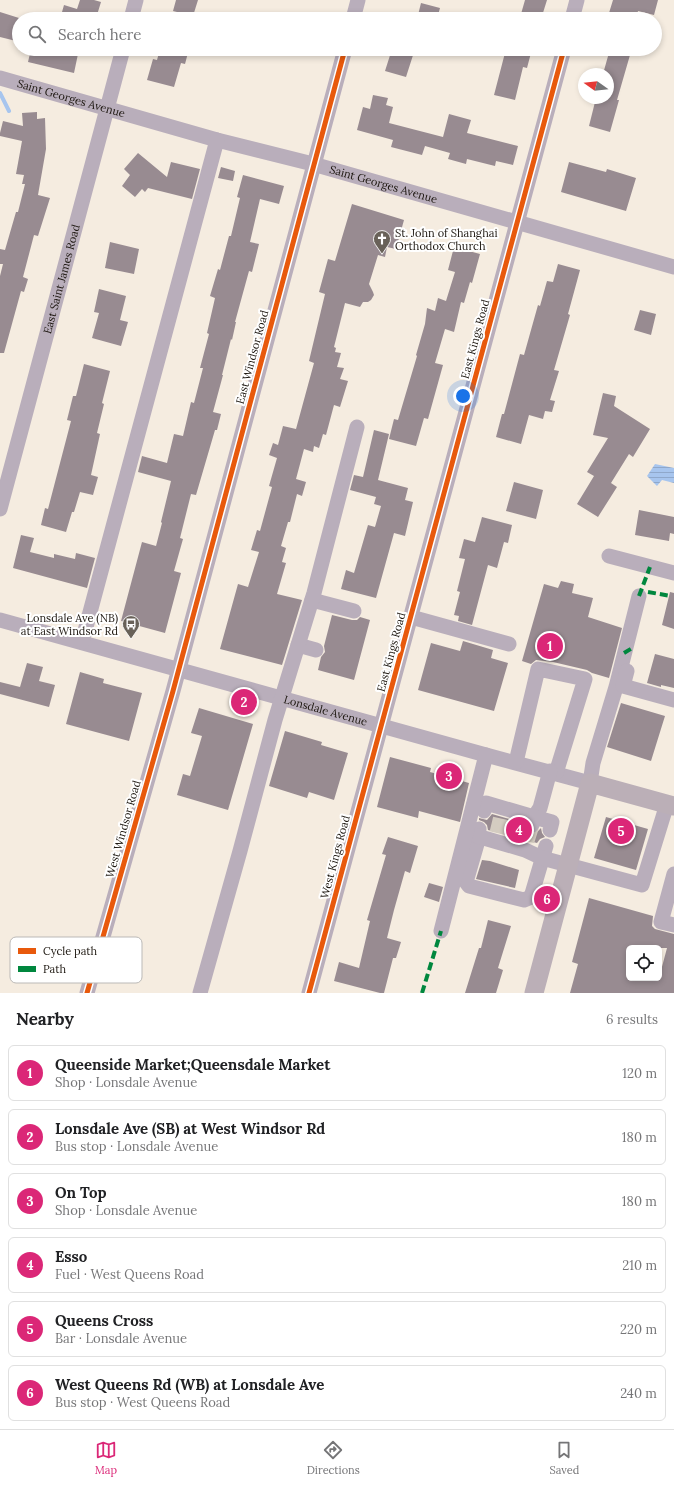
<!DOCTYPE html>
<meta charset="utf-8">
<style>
:root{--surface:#fff;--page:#f6f6f6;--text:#202124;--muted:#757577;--line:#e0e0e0;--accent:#db2777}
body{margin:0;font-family:Lora,serif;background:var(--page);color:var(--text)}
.controls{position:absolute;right:12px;bottom:12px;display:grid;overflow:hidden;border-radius:6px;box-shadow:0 2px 6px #0003}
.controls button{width:36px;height:36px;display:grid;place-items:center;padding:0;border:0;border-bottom:1px solid var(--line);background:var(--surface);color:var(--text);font:20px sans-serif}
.compass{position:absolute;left:578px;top:68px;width:36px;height:36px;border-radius:50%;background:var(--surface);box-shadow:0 2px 6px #0003;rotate:285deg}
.you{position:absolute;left:463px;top:396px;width:14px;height:14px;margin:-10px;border:3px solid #fff;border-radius:50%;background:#1a73e8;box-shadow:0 0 0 6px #1a73e833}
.badge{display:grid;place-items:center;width:26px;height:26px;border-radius:50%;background:var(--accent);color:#fff;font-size:13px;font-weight:700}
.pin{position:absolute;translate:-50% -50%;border:2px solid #fff;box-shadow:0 1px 4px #0006}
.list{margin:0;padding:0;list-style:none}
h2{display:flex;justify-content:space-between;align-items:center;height:52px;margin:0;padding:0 16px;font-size:17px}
h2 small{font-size:13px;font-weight:400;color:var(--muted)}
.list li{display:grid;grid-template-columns:26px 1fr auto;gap:12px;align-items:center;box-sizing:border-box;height:56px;margin:0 8px 8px;padding:0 8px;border:1px solid var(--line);border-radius:6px}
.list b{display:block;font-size:15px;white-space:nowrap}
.list p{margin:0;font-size:13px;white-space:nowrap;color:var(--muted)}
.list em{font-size:13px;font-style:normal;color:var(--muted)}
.icon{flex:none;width:22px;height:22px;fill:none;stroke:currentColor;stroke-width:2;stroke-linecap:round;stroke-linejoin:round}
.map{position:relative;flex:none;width:674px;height:993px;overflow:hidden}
.search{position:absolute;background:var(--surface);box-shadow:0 2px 6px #0003;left:12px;right:12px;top:12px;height:44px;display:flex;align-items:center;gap:10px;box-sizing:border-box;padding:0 14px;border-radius:22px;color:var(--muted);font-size:15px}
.sheet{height:436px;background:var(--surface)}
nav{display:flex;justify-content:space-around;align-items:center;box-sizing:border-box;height:56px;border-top:1px solid var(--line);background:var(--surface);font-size:11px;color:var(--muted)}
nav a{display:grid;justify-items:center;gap:2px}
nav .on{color:var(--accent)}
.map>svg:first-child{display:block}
.water{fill:url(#water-rules)}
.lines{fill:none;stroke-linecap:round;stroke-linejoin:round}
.stream{stroke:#a7c5ee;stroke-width:4}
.building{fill:#988b91;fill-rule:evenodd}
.minor-tunnel{stroke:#d4ccc1;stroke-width:15;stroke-dasharray:15 8;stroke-linecap:butt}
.minor{stroke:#b9aebb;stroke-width:15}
.major{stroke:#bbafb7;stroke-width:19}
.quiet{stroke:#00873e;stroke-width:4;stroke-dasharray:8 4;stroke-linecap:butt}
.cycleway-casing{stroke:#fff;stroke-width:8}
.cycleway{stroke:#e8590c;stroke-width:5}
.labels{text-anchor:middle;stroke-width:4;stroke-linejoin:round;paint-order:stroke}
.street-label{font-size:11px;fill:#1c160f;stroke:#fff}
.poi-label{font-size:11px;fill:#1c160f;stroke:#fff;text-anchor:start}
.key{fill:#fff;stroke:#bbb9b7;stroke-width:1}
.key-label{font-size:11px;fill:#1c160f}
</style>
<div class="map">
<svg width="674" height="993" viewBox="0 0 674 993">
<defs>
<pattern id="water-rules" width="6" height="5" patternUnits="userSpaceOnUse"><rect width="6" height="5" fill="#a7c5ee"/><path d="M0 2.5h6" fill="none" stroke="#8fa8cb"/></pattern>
</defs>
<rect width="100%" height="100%" fill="#f5ece0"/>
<path class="water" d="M655,464L674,468V483L662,480L657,486L647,476Z"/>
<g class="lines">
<path class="stream" d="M0,93L9,111"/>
</g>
<path class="building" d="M80,0H94L101,2L97,15L101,16V19H60L64,5L77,9Z
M176,0H198L193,16L173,11Z
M525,0H547L542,16L539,15L537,19H535L521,14Z
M613,0H658L654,15L638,11L636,19H630L609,13Z
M421,3L440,8L437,19H417Z
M0,12L19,18V29L16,41L0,37Z
M31,49H57L78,54L74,73L28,62Z
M160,49H189L185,64L181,63L174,87L147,80L153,59L157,60Z
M392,49H415L406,77L385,71Z
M506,49H532L527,68L523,67L515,100L494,95Z
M610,49L630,55L617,100H619L610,132L589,126L596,98H608V74H603Z
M373,95L388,98L386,105L393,107L389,123L443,137L449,114L471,120L467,133L518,146L513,165L496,161L495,166L467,159L466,164L448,159L450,153L425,146L422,155L391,147L393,140L357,130L363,107L370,109Z
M37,112V119L45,118L46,149L38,195L50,198L38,236L34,235L23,277L28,279L24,292L21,291L4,353H0V276L3,264H0V249L5,250L16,212H18L25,184H22L24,175L16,174L22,141L0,136V133L3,121L23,126L22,113Z
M138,153L167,177L171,162L200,169L192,199L148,188L145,192L142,189L135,197L122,186L130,175L124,169Z
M569,162L606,172L607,169L636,178L626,211L561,192Z
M221,167L235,171L233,181L218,178Z
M243,175L284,186L279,204L260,199L250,242L259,244L252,272L249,271L235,322H236L232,340L231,339L222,375H223L213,412L221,414L217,430H215L196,495L191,494L180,538L183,539L174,571L181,573L165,633L121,621L142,542L156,546L162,523L161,522L171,481L138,472L142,456L167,463L174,434L183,436L191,402L194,403L203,368H200L209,334L207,333L215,298L210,296L218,269L220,270L229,236H231L240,198L237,197Z
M352,204L404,220L396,249L387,247L385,257L378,255L369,284L373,292L374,295L371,300L368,302H363L360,307L345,303L334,347L336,348L335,352L341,353L337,367L344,368L340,379L348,381L340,407L334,405L326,435L323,434L319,448L314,446L313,452L304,449L296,479L306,482L302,496L297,494L290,522H288L281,546L286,548L282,562L286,563L277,594L302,600L282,665L220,649L238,584L248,587L259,552L251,550L257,530L260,531L272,487L269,486L277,458L269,455L273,443L278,445L283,426L296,429L314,363L309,361L325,294L319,292L328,259L335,261Z
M110,242L139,249L134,274L105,268Z
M454,247L480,254L472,283L470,282L464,303L461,302L454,332L445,329L435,363L443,365L428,419L424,418L416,446L389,439L394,419L398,420L406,393L417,356L416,355L425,324L427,308L435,311L438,298L446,301L455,272L448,270Z
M558,264L580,270L568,314L570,315L554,370L559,371L550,400L555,401L552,412L545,411L543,419L529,415L521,444L496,437L502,414H504L520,354L524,355L538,305L540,306L547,281L553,282Z
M99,289L126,296L120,320L128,322L121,346L92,338L99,313L94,312Z
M640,310L656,314L651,335L634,330Z
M84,364L110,371L102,403L104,404L97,433L100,434L91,475L98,477L93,495L80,492L74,512H72L66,532L41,525L45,508L48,509L71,421L67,420L73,396H76Z
M603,393L616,396L614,406L650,429L633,457L629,454L611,483L617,487L598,517L577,504L594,476L587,472L608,438L593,435Z
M374,430L389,434L378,480L408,488L405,500L413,502L405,536L394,533L376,598L341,589L346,570L354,573L368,525L375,527L381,506L374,504L376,497L350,490L354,475L363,477Z
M514,482L543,490L536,519L506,511Z
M639,510L674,517V534L670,533L669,541L635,535Z
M482,517L512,525L508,543L504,542L497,568L488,565L472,625L458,621L459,616L454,615L460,592L457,591L465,559L459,558L464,539L475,542Z
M21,535L34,538L30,552L54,558V554L75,559L76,553L95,558L87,588L13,568Z
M561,581L574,584L572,593L593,598L588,617L622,628L609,678L592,673L587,670L553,662L536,660L531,664L522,661L544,584L558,588Z
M670,592L674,593V629L662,625Z
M332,615L352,620H357L360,617L370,620L354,680L318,670L321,657L325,652L324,646Z
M463,641L493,650L491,658L508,663L494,711L418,690L431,643L460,651Z
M655,654L674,659V688L661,685V687L647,683Z
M27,663L43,667L39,681L55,685L49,707L0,694V682L20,687Z
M80,672L104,679L103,683L142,693L129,741L66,724Z
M621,703L665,716L651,761L607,747Z
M199,708L253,724L228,810L177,795L183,774L190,776L202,736L191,733Z
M285,731L322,742L321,745L348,753L334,800L309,792L307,798L269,786Z
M390,757L431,768L430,772L469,783L460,822L419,811L418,818L377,807Z
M492,814L523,823L526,831L529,834H535L541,828L542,833L545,837L540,839L537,843L488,830L487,825L484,822L479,820V818L487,820Z
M606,817L648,829L636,870L594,858Z
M388,837L418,846L410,873L405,871L394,910L387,938L401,942L396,958H393L384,993H380L334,981L339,962L359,968L370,921L367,920L386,855L382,854Z
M482,860L490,861L519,870L515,888L476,879Z
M429,883L443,887L439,902L424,897Z
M589,898L653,916L652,926L655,929L674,934V993H570L578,964L572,962ZM629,948H667L659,978H629Z
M488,920L511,926L498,968L503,970L496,993H465L479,948H481Z"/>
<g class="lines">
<path class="minor-tunnel" d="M497,833L501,816
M513,837L517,820
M527,841L532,825"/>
<g class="minor">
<path d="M131,19L136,0"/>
<path d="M353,19L358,0"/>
<path d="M572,19L577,0"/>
<path id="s1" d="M0,78L217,140L313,164L674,267"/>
<path id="s2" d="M0,509L123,49"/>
<path d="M609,556L674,573"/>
<path d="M312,600L354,611"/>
<path d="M411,617L509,644"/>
<path id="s3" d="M0,620L486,755L590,783L593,763L616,687L639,596"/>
<path d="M82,642L217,140"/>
<path d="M298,645L316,650"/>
<path d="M627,671L623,686L674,700"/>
<path d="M516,762L538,669L585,679L556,773"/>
<path d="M484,811L486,803L534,817L540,808L550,771"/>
<path d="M532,825L534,817L552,822L550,830"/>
<path d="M479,829L477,844L466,882L469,886L524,900L531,897L546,846"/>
<path d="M477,836L525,850L542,858L642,885L667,804"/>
<path d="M674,874L661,922L674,925"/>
<path d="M441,931L486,755"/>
<path d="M87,993L173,691L345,49"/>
<path d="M200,993L240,851L275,720L314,593L357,427"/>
<path d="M309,993L564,49"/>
</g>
<path class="major" d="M534,993L590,783L674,806"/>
<path class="quiet" d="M648,592L671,596
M639,596L650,567
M624,653L634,647
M422,993L441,931"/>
<g class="cycleway-casing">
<path id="cycleway" d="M87,993L173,691L345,49
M309,993L564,49"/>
</g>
<use href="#cycleway" class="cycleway"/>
</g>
<defs>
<g id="church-pin" transform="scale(0.9)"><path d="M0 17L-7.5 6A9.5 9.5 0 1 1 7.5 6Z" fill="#686158" stroke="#fff"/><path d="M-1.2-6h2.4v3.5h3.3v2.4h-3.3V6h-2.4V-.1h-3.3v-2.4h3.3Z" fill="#fff"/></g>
<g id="bus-pin" transform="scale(0.9)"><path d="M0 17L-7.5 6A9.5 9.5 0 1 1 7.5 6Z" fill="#686158" stroke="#fff"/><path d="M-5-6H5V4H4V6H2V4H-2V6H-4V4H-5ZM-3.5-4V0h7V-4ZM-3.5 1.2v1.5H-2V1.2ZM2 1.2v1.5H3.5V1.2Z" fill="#fff"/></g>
</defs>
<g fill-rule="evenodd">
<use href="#church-pin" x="382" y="239"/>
<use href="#bus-pin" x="131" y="624"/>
</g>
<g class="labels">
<g class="street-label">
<text dy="4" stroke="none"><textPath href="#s1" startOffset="74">Saint Georges Avenue</textPath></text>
<text dy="4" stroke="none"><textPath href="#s1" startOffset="398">Saint Georges Avenue</textPath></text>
<text dy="4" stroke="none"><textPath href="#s2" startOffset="238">East Saint James Road</textPath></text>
<text transform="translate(475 339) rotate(-75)" y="4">East Kings Road</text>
<text transform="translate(252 357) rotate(-75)" y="4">East Windsor Road</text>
<text transform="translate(391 652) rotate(-75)" y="4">East Kings Road</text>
<text dy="4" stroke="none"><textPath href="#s3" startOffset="338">Lonsdale Avenue</textPath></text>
<text transform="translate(123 829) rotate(-74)" y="4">West Windsor Road</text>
<text transform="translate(335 857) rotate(-75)" y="4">West Kings Road</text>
</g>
<g class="poi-label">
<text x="395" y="237">St. John of Shanghai<tspan x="395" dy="13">Orthodox Church</tspan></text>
<text x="118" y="622" text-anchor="end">Lonsdale Ave (NB)<tspan x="118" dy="13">at East Windsor Rd</tspan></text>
</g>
</g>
<rect x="10" y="937" width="132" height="46" rx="6" class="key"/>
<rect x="18" y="948" width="18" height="6" fill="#e8590c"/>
<rect x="18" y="966" width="18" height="6" fill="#00873e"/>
<g class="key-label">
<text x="43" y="955">Cycle path</text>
<text x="43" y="973">Path</text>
</g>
</svg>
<div class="controls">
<button><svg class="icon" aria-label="locate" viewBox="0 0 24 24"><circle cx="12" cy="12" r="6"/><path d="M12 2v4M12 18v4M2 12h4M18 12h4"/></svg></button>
</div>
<svg class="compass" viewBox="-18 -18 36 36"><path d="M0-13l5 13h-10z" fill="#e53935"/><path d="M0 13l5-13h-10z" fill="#757577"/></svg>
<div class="you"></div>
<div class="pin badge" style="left:550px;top:646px">1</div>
<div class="pin badge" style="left:244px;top:702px">2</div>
<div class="pin badge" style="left:449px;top:776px">3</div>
<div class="pin badge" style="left:519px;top:830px">4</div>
<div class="pin badge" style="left:621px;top:831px">5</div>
<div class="pin badge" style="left:547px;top:899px">6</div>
<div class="search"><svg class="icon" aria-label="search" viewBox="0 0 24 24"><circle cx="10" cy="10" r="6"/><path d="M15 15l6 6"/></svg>Search here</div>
</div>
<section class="sheet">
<h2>Nearby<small>6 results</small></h2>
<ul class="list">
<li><span class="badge">1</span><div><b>Queenside Market;Queensdale Market</b><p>Shop · Lonsdale Avenue</p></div><em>120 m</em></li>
<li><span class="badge">2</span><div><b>Lonsdale Ave (SB) at West Windsor Rd</b><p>Bus stop · Lonsdale Avenue</p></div><em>180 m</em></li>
<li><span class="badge">3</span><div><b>On Top</b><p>Shop · Lonsdale Avenue</p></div><em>180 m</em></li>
<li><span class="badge">4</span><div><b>Esso</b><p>Fuel · West Queens Road</p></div><em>210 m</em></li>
<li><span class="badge">5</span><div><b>Queens Cross</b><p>Bar · Lonsdale Avenue</p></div><em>220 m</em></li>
<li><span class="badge">6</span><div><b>West Queens Rd (WB) at Lonsdale Ave</b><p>Bus stop · West Queens Road</p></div><em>240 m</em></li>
</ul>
</section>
<nav>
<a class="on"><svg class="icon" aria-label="map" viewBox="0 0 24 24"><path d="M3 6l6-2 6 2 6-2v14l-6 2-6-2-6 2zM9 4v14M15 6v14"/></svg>Map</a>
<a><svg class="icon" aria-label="directions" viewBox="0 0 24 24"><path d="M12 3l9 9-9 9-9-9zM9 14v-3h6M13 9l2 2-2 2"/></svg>Directions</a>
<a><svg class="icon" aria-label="saved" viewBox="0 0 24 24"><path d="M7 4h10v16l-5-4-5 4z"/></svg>Saved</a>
</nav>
